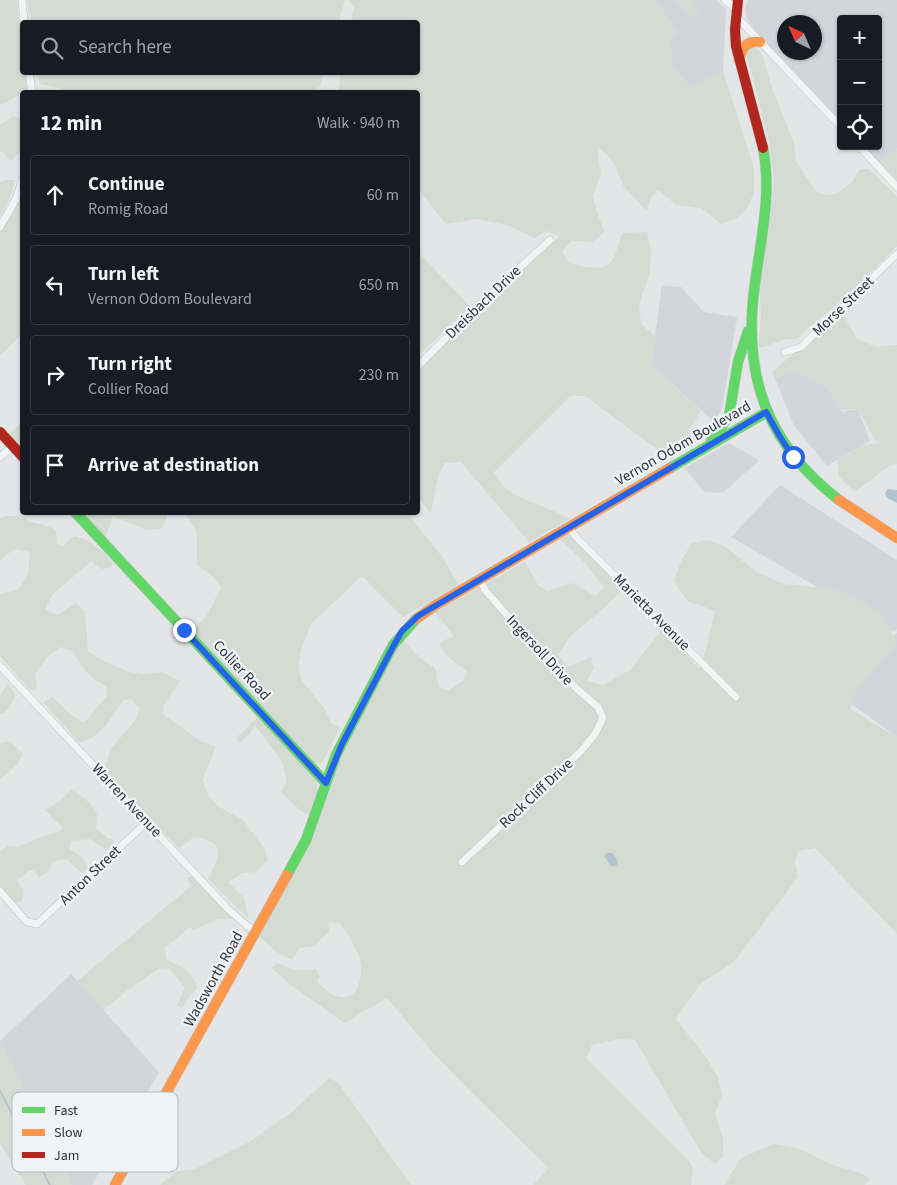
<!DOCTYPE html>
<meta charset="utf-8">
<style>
:root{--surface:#171b24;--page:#20242c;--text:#f1f3f6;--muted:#9ea1a6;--line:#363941}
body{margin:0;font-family:"Source Sans 3",sans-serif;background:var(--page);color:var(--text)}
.controls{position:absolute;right:15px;top:15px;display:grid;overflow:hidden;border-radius:5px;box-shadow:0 1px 4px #0004}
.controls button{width:45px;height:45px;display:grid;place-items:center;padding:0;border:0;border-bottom:1px solid var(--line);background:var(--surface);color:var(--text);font:25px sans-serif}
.compass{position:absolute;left:777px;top:15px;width:45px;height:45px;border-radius:50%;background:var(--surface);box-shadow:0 1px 4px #0004;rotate:316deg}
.stop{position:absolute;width:15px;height:15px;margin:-11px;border:4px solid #2563eb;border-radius:50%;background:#fff}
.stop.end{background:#2563eb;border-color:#fff;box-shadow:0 1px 5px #0008}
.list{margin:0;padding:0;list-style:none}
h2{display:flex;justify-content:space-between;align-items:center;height:65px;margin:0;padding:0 20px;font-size:21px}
h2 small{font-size:16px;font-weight:400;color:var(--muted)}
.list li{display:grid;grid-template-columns:32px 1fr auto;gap:15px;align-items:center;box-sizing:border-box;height:80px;margin:0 10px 10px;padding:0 10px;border:1px solid var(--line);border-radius:5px}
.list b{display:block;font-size:19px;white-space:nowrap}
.list p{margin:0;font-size:16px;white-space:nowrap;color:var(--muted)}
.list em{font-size:16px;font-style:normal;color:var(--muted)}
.icon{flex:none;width:28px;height:28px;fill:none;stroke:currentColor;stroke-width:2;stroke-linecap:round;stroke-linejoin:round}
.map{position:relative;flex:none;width:897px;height:1185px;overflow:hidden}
.search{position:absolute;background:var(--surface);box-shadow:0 1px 4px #0004;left:20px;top:20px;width:400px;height:55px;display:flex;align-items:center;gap:12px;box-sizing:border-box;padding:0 18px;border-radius:5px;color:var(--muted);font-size:19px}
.panel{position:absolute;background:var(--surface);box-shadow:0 1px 4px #0004;left:20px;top:90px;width:400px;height:425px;border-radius:5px}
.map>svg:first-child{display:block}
.built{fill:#d2d5da;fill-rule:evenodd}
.green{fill:#d4dbd3}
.water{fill:#b3c4d1}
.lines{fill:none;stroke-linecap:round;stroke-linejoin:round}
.stream{stroke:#b3c4d1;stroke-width:2}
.street-casing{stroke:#c1c3c5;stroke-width:8}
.fast-casing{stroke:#c1c3c5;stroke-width:11}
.slow-casing{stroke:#c1c3c5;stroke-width:11}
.jam-casing{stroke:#c1c3c5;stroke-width:11}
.street{stroke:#f2f3f5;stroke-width:7}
.fast{stroke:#63d668;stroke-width:10}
.slow{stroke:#ff974d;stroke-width:10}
.jam{stroke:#b3261e;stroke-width:10}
.route{stroke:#2563eb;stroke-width:6}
.labels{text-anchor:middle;stroke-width:4.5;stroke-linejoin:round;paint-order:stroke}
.street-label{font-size:15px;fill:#2a3440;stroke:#f1f4f7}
.key{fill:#f1f4f7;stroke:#b5bac0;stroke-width:1}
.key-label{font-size:14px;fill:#2a3440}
</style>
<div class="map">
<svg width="897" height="1185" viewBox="0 0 897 1185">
<rect width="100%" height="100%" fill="#e3e5e7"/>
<path class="built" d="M655,0H716L726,9L723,71L690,87L671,65L670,41L677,33Z
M748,0H897V149L880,163L864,146H878V19H841V121L757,33L747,19L745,8ZM784,22H814V52H784Z
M662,285L681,287L704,312L737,317L722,409L714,422L651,365Z
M796,371L827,387L842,412L858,409L870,441L827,466L794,426L775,378Z
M729,443L759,460L723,493L704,492L685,468Z
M780,485L897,560V629L894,632L731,537Z
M897,633V737L839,695Z
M71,974L159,1072L92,1185H72L0,1041Z"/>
<path class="green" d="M0,0H17L22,50V72L25,73L27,90L6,103L0,105Z
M27,0H345L339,22H30Z
M348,0H655L677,34L670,41L671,65L690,87L723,71L753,165C756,184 755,203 739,216C734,220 726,222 721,224L701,208L676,205L658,190L651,197L647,211L624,187L613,161L598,147L599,164L601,173L593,196L598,215L605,232L592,242L571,241L562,252L569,263C582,266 604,274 613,259C617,251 619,241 622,233L647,232L651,253L649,276L639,304L641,324L655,336L651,365L701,411L689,429L686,444L668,457L585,396H570L494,472C498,477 501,485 506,488C525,503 550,507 570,519L529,542L461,462L445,463L438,476L431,513L418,498V369L524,268L560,236L546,231L535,238L507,225L477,219L446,224L418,189V92H339L338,91L341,73L418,72V22H351L354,7Z
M673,0H692L699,12L698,17L690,15Z
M750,45L759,51L763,57L773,91L794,143L796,161L816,191L825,195L836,194L851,183L860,169H869L897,197V246L845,298L808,328L797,339H785L764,347H758L761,314L759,279L768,235L774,181L769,142L747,56Z
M38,73V72L324,73L320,86L313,92H63L60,88L40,84Z
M13,116L22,119V150L11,161L3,152L0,151V125Z
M897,149V180L880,163Z
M5,180H15L11,196L0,216V182Z
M22,193V334L0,356V229Z
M418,252L470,306L418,356Z
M842,312L857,339L876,347L897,345V464L889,466L855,492L839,477L838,460L864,445L877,443L858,409L841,410L827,387L796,371L775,378L772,372Z
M22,422V451L8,435Z
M80,513H166L167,518L161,529L147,530L113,516L105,539Z
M185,513H407L443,558L459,585L403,617L362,576L312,623L302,646L298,667L302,681L325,709L331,723L340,727L322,764L314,762L192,630L207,615L221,588L214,578L197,564V533Z
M5,516H19L32,522L51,527L56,531L57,544L63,546L74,536C88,539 106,551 113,564L111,567L102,569L91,561L52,595L45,609L57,615L76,603L85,612L88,651L98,658L128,672L143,674L163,672L180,681L163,706L164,715L201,741L216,747L203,779L208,795L218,806L244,821L265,850L268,860L256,872L242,873L228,882L244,898L249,919L208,879C220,857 227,841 194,837L179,848L113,780L105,768L110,750L136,719L139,709L132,699L124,700C111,716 102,739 79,742L43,702L53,697L71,715L84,723L107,696L106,686C88,676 83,670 74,652L60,647L48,656L35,674L37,689L31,691L0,656V594L19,589L28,574L30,552L14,549L0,560V518Z
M570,535L623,589L603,609L570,636L558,655L568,667L591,657L594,668L587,681L603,685L630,670L663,628L699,669C704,657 708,645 710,632C712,625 712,619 715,612L703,606L688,602L674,581L681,561L692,543L708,540L725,546L756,572L784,584L837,589L864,602L881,613L897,643L856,691L850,709L897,737V934L815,848L798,851L795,862L798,877L734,962L700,984L676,1019L708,1060L718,1077L722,1095L715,1114L723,1138V1156L715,1164L702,1154L635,1040L618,1039L592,1045L586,1058L688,1160L693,1168L691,1185H533L549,1168L472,1093L434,1054L387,998L344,1023L292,986L271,968L277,963C290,969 300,973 315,969L320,976L317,982C323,987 329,994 336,996C358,1003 364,976 360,960C357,947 347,934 340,923L328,922L329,932L314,946L300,948L292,960L277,952L258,936L311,834L328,796L329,778L399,636L418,656L436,669L437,679L439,687L448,691L462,681L468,672L446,655L439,643L454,636L435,612L525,562L538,585L547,591L572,583L595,596L604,587L586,564L560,539Z
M7,683L15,693C13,703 11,710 0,714V696Z
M260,715L316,780L318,793L310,816L301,811L281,792L287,782L282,761L255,726L249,735L240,742L236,738Z
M10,741L23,754L17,765L0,779V743Z
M71,790C78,793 94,805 96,812C98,816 96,823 96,828L107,838L113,839L114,842L107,851L90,839L71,841L69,848L82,857L88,868L83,873L75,868L67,859L53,861L48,872L39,877L34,871H29L17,881L23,889L22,900L15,904L0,888V852L8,846C19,848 28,843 38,838C47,834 56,834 64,828L52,818L46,810L59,802Z
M187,877H196L234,919H218L194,930L190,927L164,949L167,960C182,967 193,971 197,988L190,996L182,1008L177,1005L185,988L170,969L160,968L128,990L103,1010L77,981L191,886Z
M0,1041L72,1185H26L0,1144Z
M330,1077L340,1085L411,1185H160L177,1171L193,1170L251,1141L292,1112Z
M773,1144L798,1148L835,1166L861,1173L870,1179L864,1185H724L741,1158Z"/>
<path class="water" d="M888,489L897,490V503L886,497L885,493Z
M607,853H613L617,860L618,864L613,867L611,866L604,856Z"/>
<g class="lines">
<path class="stream" d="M0,1091L50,1185"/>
<g class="street-casing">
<path id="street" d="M22,0L24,22
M725,0L736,9
M736,16L841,127
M29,72L32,92
M859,146L897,187
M0,227L16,199L22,181
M785,352L801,347L897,254
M418,366L480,304L550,240
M0,457L13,446
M568,527L578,539L736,697
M0,666L228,909L245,924L256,932
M462,862L581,751L595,734L603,718L598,707L578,690L512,621L485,590L480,579
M0,891L27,922L37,924L147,822"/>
</g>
<g class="fast-casing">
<path id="fast" d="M763,148C772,193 761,238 755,283C742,374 766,444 839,500
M711,441L729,416L738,362L748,331
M670,468L767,412
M75,512L326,783
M287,875L306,840L336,755L393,645L416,619"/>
</g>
<g class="slow-casing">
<path id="slow" d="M739,60C742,48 746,40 760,42
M839,500L897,538
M416,619L436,605L670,468
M115,1185L287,875"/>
</g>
<g class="jam-casing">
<path id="jam" d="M738,0L735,30L736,46L763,148
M0,432L22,456"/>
</g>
<use href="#street" class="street"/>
<use href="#fast" class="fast"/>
<use href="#slow" class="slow"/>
<use href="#jam" class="jam"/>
</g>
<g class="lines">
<path class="route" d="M184,630L326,783L342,744L394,645L402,631L418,616L766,412L779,435L793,457"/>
</g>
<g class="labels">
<g class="street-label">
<text transform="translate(483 302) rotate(-44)" y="5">Dreisbach Drive</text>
<text transform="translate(843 306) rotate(-44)" y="5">Morse Street</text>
<text transform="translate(683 443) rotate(-30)" y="5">Vernon Odom Boulevard</text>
<text transform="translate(652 612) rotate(45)" y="5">Marietta Avenue</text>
<text transform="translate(540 650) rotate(47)" y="5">Ingersoll Drive</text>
<text transform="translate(242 670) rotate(47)" y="5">Collier Road</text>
<text transform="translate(536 793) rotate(-43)" y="5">Rock Cliff Drive</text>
<text transform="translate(127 800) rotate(47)" y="5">Warren Avenue</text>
<text transform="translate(90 875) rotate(-44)" y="5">Anton Street</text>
<text transform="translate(213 979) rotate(-61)" y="5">Wadsworth Road</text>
</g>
</g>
<rect x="12" y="1092" width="166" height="80" rx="8" class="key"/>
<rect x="22" y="1107" width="23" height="6" fill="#63d668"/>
<rect x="22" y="1129" width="23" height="7" fill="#ff974d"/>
<rect x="22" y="1152" width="23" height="6" fill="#b3261e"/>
<g class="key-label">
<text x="54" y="1115">Fast</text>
<text x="54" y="1137">Slow</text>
<text x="54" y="1160">Jam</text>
</g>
</svg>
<div class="controls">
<button>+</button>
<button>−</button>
<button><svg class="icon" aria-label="locate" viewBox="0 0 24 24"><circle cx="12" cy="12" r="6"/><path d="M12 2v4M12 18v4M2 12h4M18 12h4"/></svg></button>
</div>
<svg class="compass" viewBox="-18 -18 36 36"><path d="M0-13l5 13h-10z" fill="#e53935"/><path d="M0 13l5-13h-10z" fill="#9ea1a6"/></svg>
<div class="stop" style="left:793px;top:457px"></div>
<div class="stop end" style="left:184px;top:630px"></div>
<div class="search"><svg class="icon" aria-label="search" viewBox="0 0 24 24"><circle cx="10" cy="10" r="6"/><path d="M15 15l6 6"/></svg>Search here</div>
<section class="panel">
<h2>12 min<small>Walk · 940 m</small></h2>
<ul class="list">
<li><svg class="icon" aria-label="ahead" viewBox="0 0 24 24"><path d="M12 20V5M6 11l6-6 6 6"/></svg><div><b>Continue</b><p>Romig Road</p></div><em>60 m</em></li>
<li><svg class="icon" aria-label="left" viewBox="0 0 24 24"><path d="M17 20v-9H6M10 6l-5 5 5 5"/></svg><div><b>Turn left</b><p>Vernon Odom Boulevard</p></div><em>650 m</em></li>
<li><svg class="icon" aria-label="right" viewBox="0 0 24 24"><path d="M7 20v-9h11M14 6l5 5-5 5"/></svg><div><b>Turn right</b><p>Collier Road</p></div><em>230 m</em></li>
<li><svg class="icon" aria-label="arrive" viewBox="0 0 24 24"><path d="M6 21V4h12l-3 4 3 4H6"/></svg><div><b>Arrive at destination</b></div></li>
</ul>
</section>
</div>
